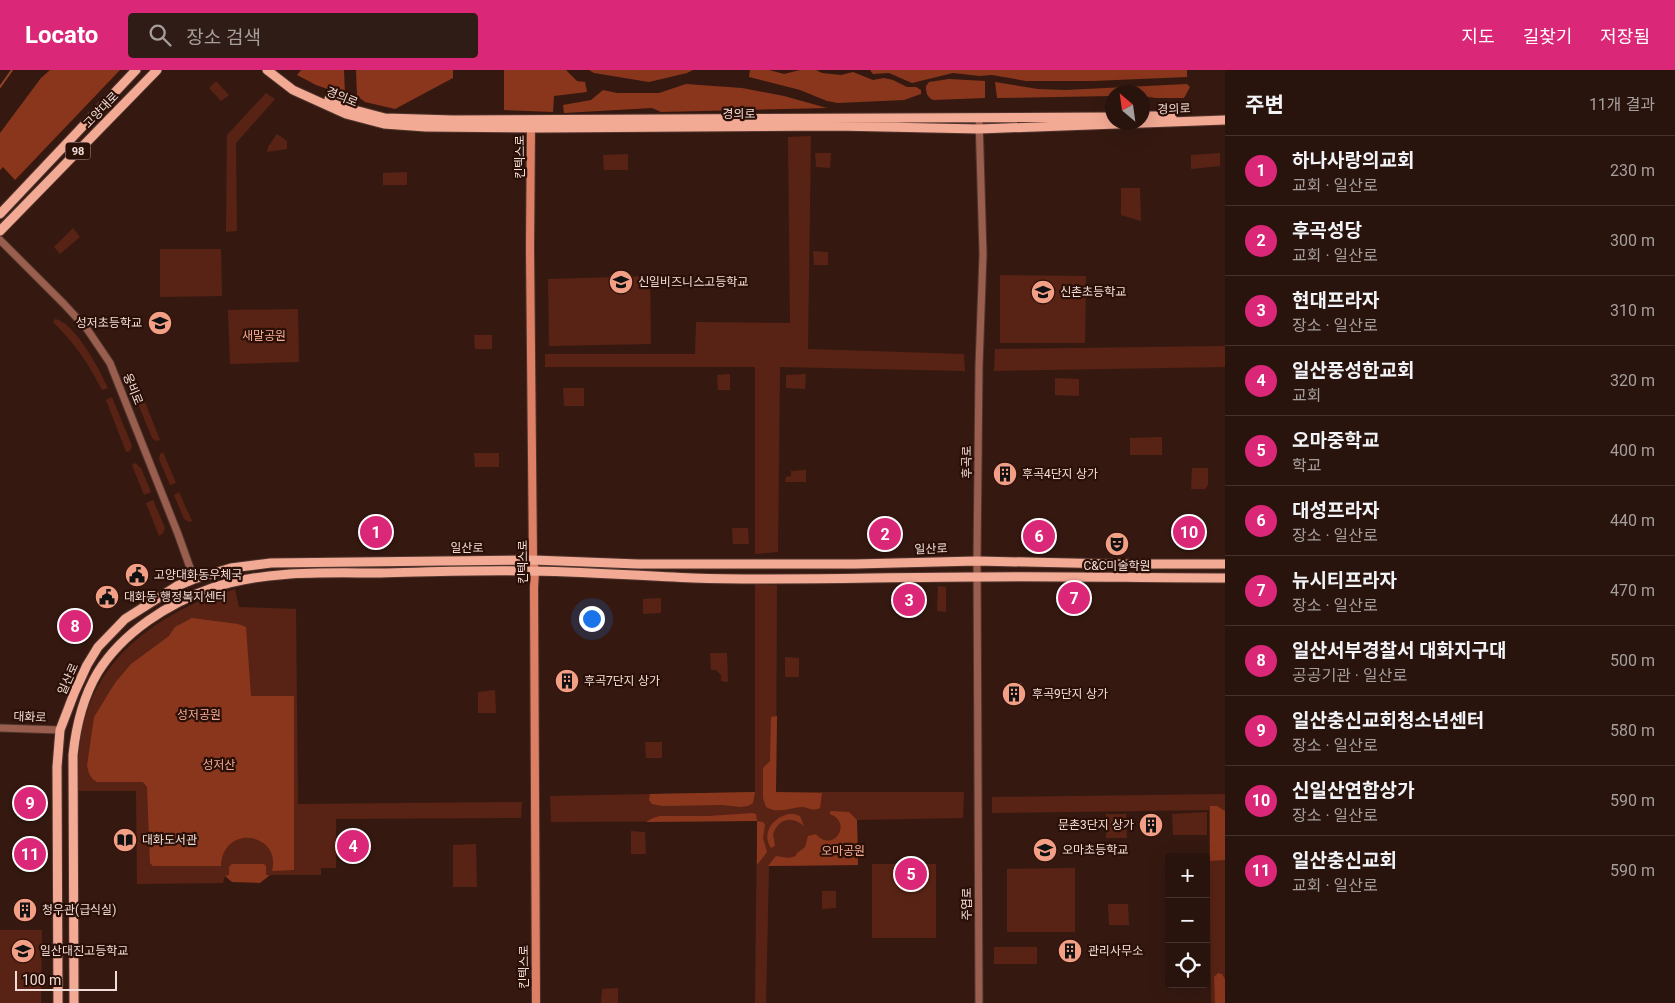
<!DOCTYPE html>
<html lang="ko">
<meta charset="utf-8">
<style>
:root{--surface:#28130d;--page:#301c16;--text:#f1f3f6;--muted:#a59e9d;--line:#44322e;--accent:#db2777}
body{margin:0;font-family:Roboto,"Noto Sans KR",sans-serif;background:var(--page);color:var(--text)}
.controls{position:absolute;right:15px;bottom:15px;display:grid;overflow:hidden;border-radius:5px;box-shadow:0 5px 20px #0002}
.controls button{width:45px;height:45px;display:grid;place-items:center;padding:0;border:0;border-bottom:1px solid var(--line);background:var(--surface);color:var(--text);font:25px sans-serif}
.compass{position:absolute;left:1105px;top:15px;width:45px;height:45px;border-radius:50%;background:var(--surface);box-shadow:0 5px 20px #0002;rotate:331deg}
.scale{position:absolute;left:15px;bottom:12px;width:102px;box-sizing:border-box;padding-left:5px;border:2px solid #f1ddd7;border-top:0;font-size:14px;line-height:18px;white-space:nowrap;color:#f1ddd7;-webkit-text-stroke:4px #2b1008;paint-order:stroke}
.you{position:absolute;left:591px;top:548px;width:18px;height:18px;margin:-12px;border:4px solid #fff;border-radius:50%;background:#1a73e8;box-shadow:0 0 0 8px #1a73e833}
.badge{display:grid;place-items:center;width:32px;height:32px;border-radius:50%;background:var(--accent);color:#fff;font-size:16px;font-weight:700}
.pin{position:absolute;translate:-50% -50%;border:2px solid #fff;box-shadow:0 1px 5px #0006}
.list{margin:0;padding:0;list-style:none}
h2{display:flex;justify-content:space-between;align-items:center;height:65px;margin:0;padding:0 20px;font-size:21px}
h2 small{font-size:16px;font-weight:400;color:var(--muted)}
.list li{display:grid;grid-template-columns:32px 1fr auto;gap:15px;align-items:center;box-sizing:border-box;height:70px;padding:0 20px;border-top:1px solid var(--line)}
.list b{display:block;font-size:19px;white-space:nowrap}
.list p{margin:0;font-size:16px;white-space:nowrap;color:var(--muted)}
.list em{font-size:16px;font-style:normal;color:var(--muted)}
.icon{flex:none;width:28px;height:28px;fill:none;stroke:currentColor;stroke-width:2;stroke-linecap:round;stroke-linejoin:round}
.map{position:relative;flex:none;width:1225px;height:933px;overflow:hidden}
header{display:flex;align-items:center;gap:30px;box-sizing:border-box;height:70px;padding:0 25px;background:var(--accent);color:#fff}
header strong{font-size:24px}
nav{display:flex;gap:28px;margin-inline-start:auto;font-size:18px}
.search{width:350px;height:45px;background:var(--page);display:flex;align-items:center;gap:12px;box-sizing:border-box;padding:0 18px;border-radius:5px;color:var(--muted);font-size:19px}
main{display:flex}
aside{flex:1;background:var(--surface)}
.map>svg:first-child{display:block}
.green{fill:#582314}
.forest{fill:#8a361d}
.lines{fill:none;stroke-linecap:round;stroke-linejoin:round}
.stream{stroke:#964229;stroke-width:2}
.tertiary-casing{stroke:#4f342d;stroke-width:9}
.secondary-casing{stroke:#4f342d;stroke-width:10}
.primary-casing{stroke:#4f342d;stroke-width:11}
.tertiary{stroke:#995e4d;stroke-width:7}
.secondary{stroke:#dc7f64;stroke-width:8}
.primary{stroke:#f3aa94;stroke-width:9}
.labels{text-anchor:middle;stroke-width:4.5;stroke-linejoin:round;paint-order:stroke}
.shield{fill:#2b1008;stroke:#b6a099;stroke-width:1}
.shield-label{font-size:11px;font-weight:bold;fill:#f1ddd7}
.street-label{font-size:12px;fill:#f1ddd7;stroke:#2b1008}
.poi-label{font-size:12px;fill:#f1ddd7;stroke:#2b1008;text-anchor:start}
.park-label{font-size:12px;fill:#f2aa95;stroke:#2b1008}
</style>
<header>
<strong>Locato</strong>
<div class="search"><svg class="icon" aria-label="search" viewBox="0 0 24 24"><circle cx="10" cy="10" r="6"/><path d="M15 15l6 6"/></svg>장소 검색</div>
<nav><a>지도</a><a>길찾기</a><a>저장됨</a></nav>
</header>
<main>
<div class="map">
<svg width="1225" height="933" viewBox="0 0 1225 933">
<rect width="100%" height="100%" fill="#351911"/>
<path class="green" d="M216,11L229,25L221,31L209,18Z
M266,23L275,29L236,73L237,161L226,162L227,65Z
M277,64L287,71V79L267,82L268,77Z
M811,66L808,279L964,284L965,301L780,297L778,482L755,484V297H545V284H695L696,252L790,253L788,67Z
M815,83H831L830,98L816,97Z
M1220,83V96L1191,99V85Z
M628,84V100H604L603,85Z
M407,102V115H383V103Z
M1121,118H1140L1141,151L1121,145Z
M73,158L80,167L60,184L54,177Z
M160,179H221L222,226L160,227Z
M813,181L828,182V195H814Z
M1000,205L1086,206L1085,273H1000Z
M650,206L651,274L549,276L548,209Z
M298,239L299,292L230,294L228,240Z
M55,249C75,252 100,301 108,318L102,320C87,291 76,275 53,252Z
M474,265H492V279H475Z
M1225,276V297L994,301L995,279Z
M730,304V320H718L717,305Z
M806,304L805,319L786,318V305Z
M1055,308L1079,309V326L1055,325Z
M139,317L160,370L156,371L152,368L132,319Z
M563,318H584V336H564Z
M112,327L132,376L130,381L126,382L106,330Z
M1162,367V385H1130V368Z
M163,382L176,413L170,415L159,389L160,384Z
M474,383H499V397H475Z
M135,393L141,398L151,422L144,425L132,395Z
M1192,398H1208V415L1205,419H1191Z
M806,400V412H785L786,407L791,406V401Z
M179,422L192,451L189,452L184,449L174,425Z
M153,430L165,458L163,463L159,466L146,433Z
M732,458H748L749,474H733Z
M755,514L777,515L776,722H964L963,748L857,750L858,795L769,796L766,933H755L757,751L551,752L550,726L755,722Z
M938,516L946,517V542L937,541Z
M235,519L239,537L296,539L298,734L522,732L521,748L336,749V798H321V805H266V796L229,797V806H225L223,813L137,814L136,721H78C78,701 78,680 82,660C95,598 139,559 195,533C207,528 221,524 235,519Z
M661,528V543L643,544V529Z
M710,583H727L728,612L721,611V605L716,600H711Z
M785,587L799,588V607H785Z
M495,620L496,643H478V622Z
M645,672H662V688H646Z
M1225,724V933H1211L1209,740L992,743V727Z
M1207,742V765H1173L1172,744Z
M1106,744H1126L1127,768H1106Z
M631,761L645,762L646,784H631Z
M476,774L477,817H453V775Z
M872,794H936V868H872Z
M1075,798V862H1007V799Z
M822,821H836V838L822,839Z
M1108,834H1128L1129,855H1109Z
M0,860H42L41,933H0Z
M994,877H1037V894H994Z
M618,918V933H601L602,919Z"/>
<path class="forest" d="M50,0H120L15,110L3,97L0,100V63L41,8Z
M301,0H344L345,25L316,15L297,5Z
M356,0H453V8L395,39L365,32L357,26Z
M504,0H566L577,11L585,12L587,22L554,26L553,42L504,40Z
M589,0H693L687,3L649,12L594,3Z
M750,0H769L784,4L800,0H816L822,3L841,5L853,2L873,10L884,8L893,10L907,17H916L921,20V24L904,30L838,33L827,31L800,20L749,7Z
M870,0H1187V7L1093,11H1026L992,5L980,6L953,3L912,13L889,3L873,4Z
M949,9L985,11V28L933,30C927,27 926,23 926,16L929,12Z
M995,12L1038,19L1065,20L1187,14L1190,17L1184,28H1155L1143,26L1142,22H1112V26L997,28Z
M686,14L742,18L784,26L827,38L661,42L652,38L564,43L563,35L591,30L603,20L617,23H659Z
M192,548L238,554L246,557L251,626H294V800L272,801C282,763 223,753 221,796H153L150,793L147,717L143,712H97C90,708 89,704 87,696L94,647L115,613L131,594L169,566L175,557Z
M777,646L776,722L822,723L820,738C812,742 809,737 801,737C789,738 777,744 766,737L763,728V698L770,691L771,647Z
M755,722L753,733L748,736L740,737L722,735L662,736L652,734L649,730L650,724Z
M1210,736H1217L1225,741V790L1210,791Z
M830,741L849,742L857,750L858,795L768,796L776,786L788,788L796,786V784L805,777L808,766L816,764C832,784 854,753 830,744Z
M752,743L756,744L757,751L763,752L765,755L763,768L767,782L757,795V751L646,752L653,748L660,746H709Z
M788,744H794L800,746L804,756C792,745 778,749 773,764L775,776L771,778C761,763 773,748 788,744Z
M232,794H264L266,796V805H270L260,813L232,812L225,806L229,805V797Z
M1218,903L1222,904L1225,909V933H1215L1214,907Z"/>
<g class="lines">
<path class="stream" d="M0,17L12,0"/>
<g class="tertiary-casing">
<path id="tertiary" d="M0,170L64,234L87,259L110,293L178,464L194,509
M0,658L60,660
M979,933L977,491L979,296L983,184L979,48"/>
</g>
<g class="secondary-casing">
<path id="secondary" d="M531,53L530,178L533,490L535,501L534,517L536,933"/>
</g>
<g class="primary-casing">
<path id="primary" d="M267,0L293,20L346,44L384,54L426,57L542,58L836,56L979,59L1225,50
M329,29L347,38L385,48L453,50L1112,47
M1142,46H1172
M0,144L136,0
M0,161L157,0
M58,933L57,697L60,660L75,621L87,595L98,577L125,549L177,516L194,509L231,498L271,493L444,491L533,490L638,494H855L977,491L1115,494H1225
M74,933L73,685C76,656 83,627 98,602C123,562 169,533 212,518C266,500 324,503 380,503C428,502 476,500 524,501C580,501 636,506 693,508C787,511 881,507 975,507C1058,506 1142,508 1225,508"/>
</g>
<use href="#tertiary" class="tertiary"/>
<use href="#secondary" class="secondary"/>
<use href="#primary" class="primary"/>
</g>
<defs>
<g id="school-disc" transform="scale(1.25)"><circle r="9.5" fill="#f39f86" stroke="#2b1008"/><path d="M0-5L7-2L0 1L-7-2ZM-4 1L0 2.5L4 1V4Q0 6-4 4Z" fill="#111"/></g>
<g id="building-disc" transform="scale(1.25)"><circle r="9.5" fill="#f39f86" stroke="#2b1008"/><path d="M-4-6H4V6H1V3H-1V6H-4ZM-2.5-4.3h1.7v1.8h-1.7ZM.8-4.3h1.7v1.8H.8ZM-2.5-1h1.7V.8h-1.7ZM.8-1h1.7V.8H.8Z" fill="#111"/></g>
<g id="theatre-disc" transform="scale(1.25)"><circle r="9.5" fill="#f39f86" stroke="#2b1008"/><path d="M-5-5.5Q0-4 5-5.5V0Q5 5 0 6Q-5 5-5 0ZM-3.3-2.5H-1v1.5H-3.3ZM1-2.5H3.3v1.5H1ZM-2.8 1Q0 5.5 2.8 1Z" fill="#111"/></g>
<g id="civic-disc" transform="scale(1.25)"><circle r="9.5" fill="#f39f86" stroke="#2b1008"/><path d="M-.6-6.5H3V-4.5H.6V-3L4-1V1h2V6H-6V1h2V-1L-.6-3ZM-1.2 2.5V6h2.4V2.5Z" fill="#111"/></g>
<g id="library-disc" transform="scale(1.25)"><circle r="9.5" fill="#f39f86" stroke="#2b1008"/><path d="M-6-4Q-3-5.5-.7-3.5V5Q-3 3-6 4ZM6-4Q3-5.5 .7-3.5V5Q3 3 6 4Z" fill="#111"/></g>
</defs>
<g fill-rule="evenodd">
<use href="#school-disc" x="621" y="212"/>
<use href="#school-disc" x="1043" y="222"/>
<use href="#school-disc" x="160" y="253"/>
<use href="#building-disc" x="1005" y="404"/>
<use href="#theatre-disc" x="1117" y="474"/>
<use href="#civic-disc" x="137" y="505"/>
<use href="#civic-disc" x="107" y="527"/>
<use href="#building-disc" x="567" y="611"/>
<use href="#building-disc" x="1014" y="624"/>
<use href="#building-disc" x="1151" y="755"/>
<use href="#library-disc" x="125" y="770"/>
<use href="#school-disc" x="1045" y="780"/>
<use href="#building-disc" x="25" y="840"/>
<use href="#school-disc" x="23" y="881"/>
<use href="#building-disc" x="1070" y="881"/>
</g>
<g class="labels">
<rect class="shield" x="65.5" y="72.5" width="25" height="17" rx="4"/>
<g class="shield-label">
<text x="78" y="85">98</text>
</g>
<g class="street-label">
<text transform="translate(342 27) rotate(22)" y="4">경의로</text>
<text transform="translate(1174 39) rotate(-2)" y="4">경의로</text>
<text transform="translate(101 40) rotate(-46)" y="4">고양대로</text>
<text x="739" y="48">경의로</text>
<text transform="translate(520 87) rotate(-90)" y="4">킨텍스로</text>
<text transform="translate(133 319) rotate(68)" y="4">웅비로</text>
<text transform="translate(967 392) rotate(-90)" y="4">후곡로</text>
<text x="467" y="482">일산로</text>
<text transform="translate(931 479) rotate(-2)" y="4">일산로</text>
<text transform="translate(523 492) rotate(-90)" y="4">킨텍스로</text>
<text transform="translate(68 609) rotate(-66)" y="4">일산로</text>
<text transform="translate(30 647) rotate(2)" y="4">대화로</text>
<text transform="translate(967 834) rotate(-90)" y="4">주엽로</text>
<text transform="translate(524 897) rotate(-90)" y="4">킨텍스로</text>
</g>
<g class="poi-label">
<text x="638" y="216">신일비즈니스고등학교</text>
<text x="1060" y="226">신촌초등학교</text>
<text x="142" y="257" text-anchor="end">성저초등학교</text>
<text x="1022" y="408">후곡4단지 상가</text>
<text x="1117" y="500" text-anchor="middle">C&amp;C미술학원</text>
<text x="154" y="509">고양대화동우체국</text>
<text x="124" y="531">대화동 행정복지센터</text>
<text x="584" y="615">후곡7단지 상가</text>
<text x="1032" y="628">후곡9단지 상가</text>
<text x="1134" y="759" text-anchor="end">문촌3단지 상가</text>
<text x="142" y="774">대화도서관</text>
<text x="1062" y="784">오마초등학교</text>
<text x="42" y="844">청우관(급식실)</text>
<text x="40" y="885">일산대진고등학교</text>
<text x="1088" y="885">관리사무소</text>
</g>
<g class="park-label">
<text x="264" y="270">새말공원</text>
<text x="199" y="649">성저공원</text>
<text x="219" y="699">성저산</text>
<text x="843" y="785">오마공원</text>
</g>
</g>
</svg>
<div class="controls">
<button>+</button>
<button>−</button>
<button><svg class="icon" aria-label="locate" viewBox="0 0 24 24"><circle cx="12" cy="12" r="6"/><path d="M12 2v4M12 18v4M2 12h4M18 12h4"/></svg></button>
</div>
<svg class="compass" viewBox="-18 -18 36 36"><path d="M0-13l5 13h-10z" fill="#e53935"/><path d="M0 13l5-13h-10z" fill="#a59e9d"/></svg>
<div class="scale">100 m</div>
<div class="you"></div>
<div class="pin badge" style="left:376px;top:462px">1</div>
<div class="pin badge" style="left:885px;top:464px">2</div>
<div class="pin badge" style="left:909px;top:530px">3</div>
<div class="pin badge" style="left:353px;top:776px">4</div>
<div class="pin badge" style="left:911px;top:804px">5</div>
<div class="pin badge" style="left:1039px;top:466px">6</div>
<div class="pin badge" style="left:1074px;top:528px">7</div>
<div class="pin badge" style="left:75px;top:556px">8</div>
<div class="pin badge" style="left:30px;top:733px">9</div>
<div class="pin badge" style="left:1189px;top:462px">10</div>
<div class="pin badge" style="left:30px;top:784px">11</div>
</div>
<aside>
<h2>주변<small>11개 결과</small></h2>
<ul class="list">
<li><span class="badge">1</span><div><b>하나사랑의교회</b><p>교회 · 일산로</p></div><em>230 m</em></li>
<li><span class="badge">2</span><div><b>후곡성당</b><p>교회 · 일산로</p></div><em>300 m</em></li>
<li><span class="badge">3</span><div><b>현대프라자</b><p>장소 · 일산로</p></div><em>310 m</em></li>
<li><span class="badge">4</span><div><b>일산풍성한교회</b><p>교회</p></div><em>320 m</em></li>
<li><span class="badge">5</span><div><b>오마중학교</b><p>학교</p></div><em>400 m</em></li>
<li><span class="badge">6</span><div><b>대성프라자</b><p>장소 · 일산로</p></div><em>440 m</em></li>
<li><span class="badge">7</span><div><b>뉴시티프라자</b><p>장소 · 일산로</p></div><em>470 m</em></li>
<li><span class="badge">8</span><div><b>일산서부경찰서 대화지구대</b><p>공공기관 · 일산로</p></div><em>500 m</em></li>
<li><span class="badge">9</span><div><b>일산충신교회청소년센터</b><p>장소 · 일산로</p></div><em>580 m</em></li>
<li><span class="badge">10</span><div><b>신일산연합상가</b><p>장소 · 일산로</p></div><em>590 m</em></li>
<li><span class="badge">11</span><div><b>일산충신교회</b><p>교회 · 일산로</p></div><em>590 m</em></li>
</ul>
</aside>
</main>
